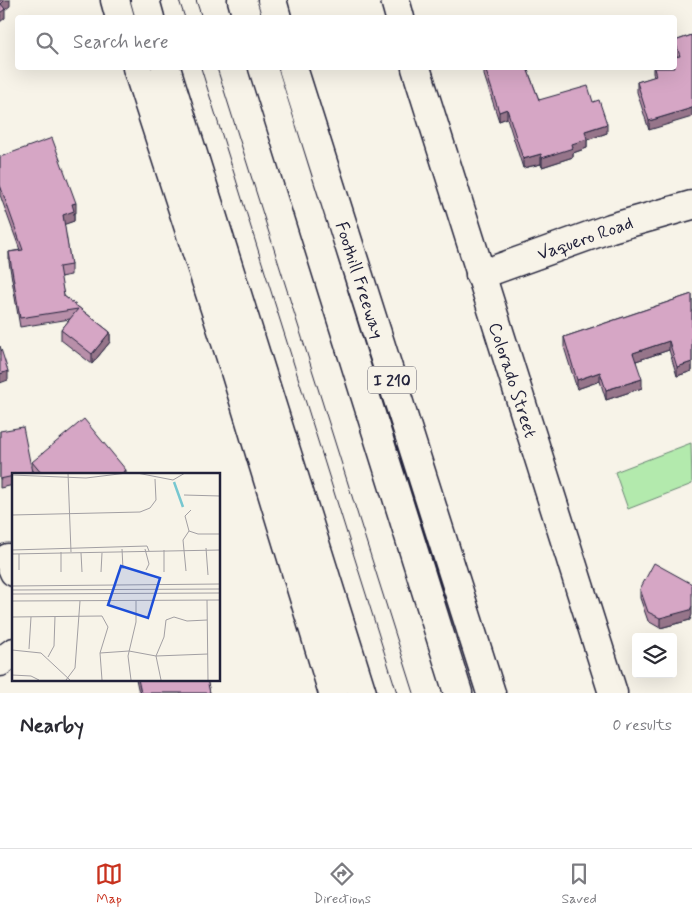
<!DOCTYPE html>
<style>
:root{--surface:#fff;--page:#f7f7f7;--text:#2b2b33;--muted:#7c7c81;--line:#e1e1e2;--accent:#c8321e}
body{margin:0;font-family:Mynerve,sans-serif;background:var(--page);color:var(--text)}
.controls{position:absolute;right:15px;bottom:15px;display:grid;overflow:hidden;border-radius:5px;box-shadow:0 5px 20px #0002}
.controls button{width:45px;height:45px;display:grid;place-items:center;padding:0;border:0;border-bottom:1px solid var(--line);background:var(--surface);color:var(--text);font:25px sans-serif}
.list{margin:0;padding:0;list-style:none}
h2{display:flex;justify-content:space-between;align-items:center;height:65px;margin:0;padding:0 20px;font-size:21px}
h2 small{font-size:16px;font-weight:400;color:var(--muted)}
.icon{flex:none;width:28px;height:28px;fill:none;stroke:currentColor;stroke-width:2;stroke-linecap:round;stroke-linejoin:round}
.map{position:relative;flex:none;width:692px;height:693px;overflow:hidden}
.search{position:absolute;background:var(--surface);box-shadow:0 5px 20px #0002;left:15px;right:15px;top:15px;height:55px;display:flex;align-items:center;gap:12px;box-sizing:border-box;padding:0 18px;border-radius:5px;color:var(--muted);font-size:19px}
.sheet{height:155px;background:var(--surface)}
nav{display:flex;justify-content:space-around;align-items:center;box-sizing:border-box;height:70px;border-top:1px solid var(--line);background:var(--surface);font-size:14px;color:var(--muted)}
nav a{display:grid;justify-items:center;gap:2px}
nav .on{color:var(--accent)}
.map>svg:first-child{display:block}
.green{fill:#b3eaad;stroke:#6a8674}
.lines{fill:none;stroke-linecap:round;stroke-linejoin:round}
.minor-casing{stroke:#22223b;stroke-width:31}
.major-casing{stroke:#22223b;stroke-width:31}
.highway-casing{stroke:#22223b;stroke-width:31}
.minor{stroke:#f7f3e8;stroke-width:28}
.major{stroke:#f7f3e8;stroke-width:28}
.highway{stroke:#f7f3e8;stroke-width:28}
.tram{stroke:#22223b;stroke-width:1}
.wall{fill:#b88fa9;stroke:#22223b}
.shaded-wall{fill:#96748a;stroke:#22223b}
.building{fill:#d6a6c5;stroke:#22223b}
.labels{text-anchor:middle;stroke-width:4;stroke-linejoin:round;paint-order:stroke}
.shield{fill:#f7f3e8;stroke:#62616f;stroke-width:1}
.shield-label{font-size:16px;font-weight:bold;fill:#22223b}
.street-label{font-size:18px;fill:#22223b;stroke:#f7f3e8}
.inset-river{fill:none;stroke:#77c7d0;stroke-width:2.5}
.inset-road{fill:none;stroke:#a29fa3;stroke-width:1}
.view{fill:#1d4ed8;fill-opacity:0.15;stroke:#1d4ed8;stroke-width:2.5}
.inset-edge{fill:none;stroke:#22223b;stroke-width:2.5}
</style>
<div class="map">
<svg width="692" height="693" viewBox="0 0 692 693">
<rect width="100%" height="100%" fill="#f7f3e8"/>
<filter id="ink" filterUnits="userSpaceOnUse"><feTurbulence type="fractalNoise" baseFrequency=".02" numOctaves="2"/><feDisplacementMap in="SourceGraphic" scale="10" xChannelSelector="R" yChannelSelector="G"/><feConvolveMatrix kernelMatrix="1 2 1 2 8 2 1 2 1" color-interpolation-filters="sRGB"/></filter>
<g filter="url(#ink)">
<path class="green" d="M691,443L692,484L628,509L615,472Z"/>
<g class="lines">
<g class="minor-casing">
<path id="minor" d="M480,275L611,228L692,205
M8,558L14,572
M0,662L14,652"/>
</g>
<g class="major-casing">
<path id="major" d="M395,0L400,18
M416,68L613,693"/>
</g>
<g class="highway-casing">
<path id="highway" d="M115,0L120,18
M145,0L150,18
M242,0L247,18
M272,0L277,18
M137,68L230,355L333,693
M166,68L362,693
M263,68L458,693
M293,68L491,693"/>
</g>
<use href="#minor" class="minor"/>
<use href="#major" class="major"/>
<use href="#highway" class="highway"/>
<path class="tram" d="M179,0L185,18
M196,0L202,18
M201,68L397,693
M217,68L414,693"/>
</g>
<path class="wall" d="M692,35L649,130L637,92V82L654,77L653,73V68H674L677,56L675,51V41Z
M484,68H527L539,100L593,102L607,133L587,140V148L573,153V157L542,167L541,164L523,168L507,118L499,121L484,75Z
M0,157L76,213H74V221L64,224L71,265V275L60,277L64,296L110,332V342L92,364L61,340V330L70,319L20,327L9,262V252L20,250L0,195Z
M692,294V371L677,376L669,350L636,361L642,388L606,400L600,381L577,389L564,347V337Z
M0,431L32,471V462L126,474H34L32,472V474H14V485L0,488Z
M640,589L690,620L660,628L648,621L640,598Z
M136,679H207L210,693H139Z"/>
<path class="shaded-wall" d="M5,0H10V6L5,10V18L0,22L1,4Z
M692,108V117L649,130V121Z
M507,109V118L499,121V112Z
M607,124V133L587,140V148L573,153V157L542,167V158L572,144L585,131Z
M541,154V164L523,168V159Z
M76,203V213H74V221L63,225V215L72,204Z
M110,332V342L92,364V354Z
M669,341V350L633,362V353Z
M692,362V371L677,376V367Z
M8,371V380L0,383V374Z
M600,372V381L577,389V380Z
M642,379V388L606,400V390Z
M126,470V474H121Z
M692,606V615L690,620L660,628V618Z"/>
<path class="building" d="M0,0H5L1,4L5,9L0,13Z
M692,35V108L649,121L637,82L656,76L654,68H674V57L680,56L675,41Z
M485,68H527L539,100L588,86L593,102L599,100L607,124L585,131L587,139L572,144L573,148L542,158L541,154L523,159L507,109L499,112Z
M52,138L76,203L72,204L74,211L63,215L71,265L59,267L64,296L110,332L92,354L61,330L78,309L20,318L9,252L23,250L0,185V157Z
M692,294V362L677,367L669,341L633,353L642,379L606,390L600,372L577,380L564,337Z
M0,346L8,371L0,374Z
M84,419L126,470L121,474H42L32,462Z
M23,427L32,472L22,474H14V476L0,479V431Z
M654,563L692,584V606L690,610L660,618L648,612L640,589Z
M138,679H207L210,693H141Z"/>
</g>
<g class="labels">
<rect class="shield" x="368" y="366.5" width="48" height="27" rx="4"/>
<g class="shield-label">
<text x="392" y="386">I 210</text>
</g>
<g class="street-label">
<text transform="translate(585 238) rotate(-19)" y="6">Vaquero Road</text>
<text transform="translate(360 280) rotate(72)" y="6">Foothill Freeway</text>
<text transform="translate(513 380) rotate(72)" y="6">Colorado Street</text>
</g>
</g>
<g transform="translate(12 473)">
<rect width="208" height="208" fill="#f7f3e8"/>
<path class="inset-river" d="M162,9L171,34"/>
<path class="inset-road" d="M56,0L59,79M125,0L161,7L173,0M0,2L74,5L115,0M172,22L208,23M179,37L173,43L177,58L186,61H208M0,42L128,39L138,35L144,27L143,6M194,75L196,102M110,76L111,96M133,76L137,91L134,97M0,77L135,73L137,78M152,77V99M49,79V99M69,80L70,99M0,81L208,77M7,81V97M174,98L171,67L177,58M89,99L90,80M0,113L208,111M0,117L208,116M0,121L208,120M195,127L196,207M0,128L208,127M0,144L90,143L96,154L88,180L90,207M17,176L19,144M0,177L29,180L58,207M88,180L117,178L144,183L196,181M36,184L42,173L43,143M0,202L19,203L27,207M54,207L63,195L68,128M119,207L116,183L124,149V128M149,207L144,183L152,164L154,147L162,144L175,148L195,147"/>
<path class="view" d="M109,93L148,105L136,145L96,132Z"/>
<rect width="208" height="208" class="inset-edge"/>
</g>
</svg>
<div class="controls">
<button><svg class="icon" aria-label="layers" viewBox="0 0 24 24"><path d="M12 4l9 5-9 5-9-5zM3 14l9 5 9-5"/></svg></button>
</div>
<div class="search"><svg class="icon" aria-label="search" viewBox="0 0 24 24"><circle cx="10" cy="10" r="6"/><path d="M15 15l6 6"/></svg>Search here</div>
</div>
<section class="sheet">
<h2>Nearby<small>0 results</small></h2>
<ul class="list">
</ul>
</section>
<nav>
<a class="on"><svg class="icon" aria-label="map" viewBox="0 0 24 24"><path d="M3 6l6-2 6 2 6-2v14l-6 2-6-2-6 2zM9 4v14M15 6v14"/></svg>Map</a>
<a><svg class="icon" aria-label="directions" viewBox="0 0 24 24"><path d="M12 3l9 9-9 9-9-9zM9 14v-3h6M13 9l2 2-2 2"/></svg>Directions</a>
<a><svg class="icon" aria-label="saved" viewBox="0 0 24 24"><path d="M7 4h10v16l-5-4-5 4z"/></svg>Saved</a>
</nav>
